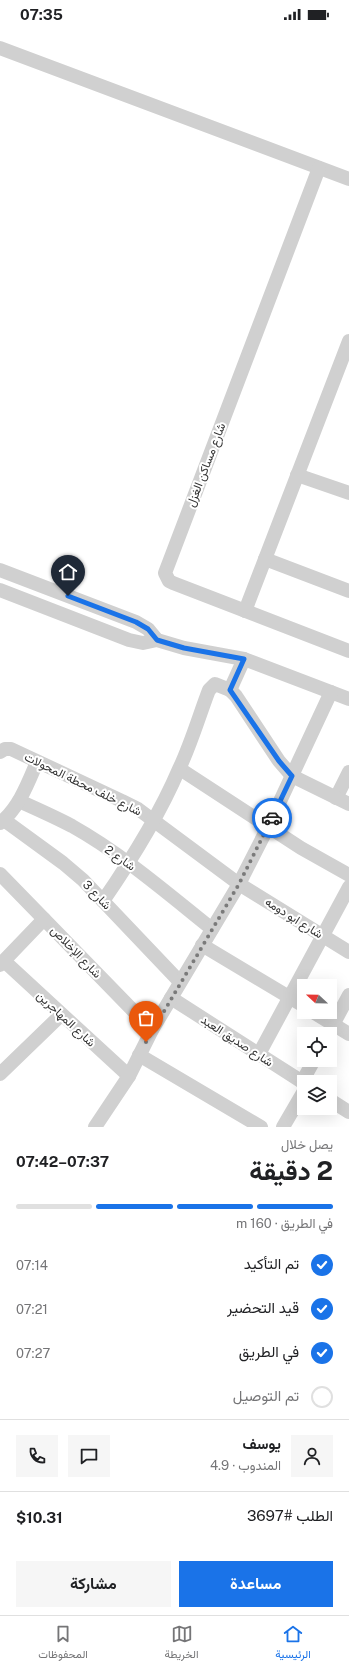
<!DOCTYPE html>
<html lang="ar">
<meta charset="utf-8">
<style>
body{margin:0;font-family:"Public Sans",Vazirmatn,sans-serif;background:#f6f6f6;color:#202124;direction:rtl;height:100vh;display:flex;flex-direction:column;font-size:15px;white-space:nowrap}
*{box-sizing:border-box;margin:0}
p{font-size:13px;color:#757577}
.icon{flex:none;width:22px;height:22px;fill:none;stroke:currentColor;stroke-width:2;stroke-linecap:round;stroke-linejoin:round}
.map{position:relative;height:1099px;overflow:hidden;direction:ltr}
.side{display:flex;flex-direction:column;background:#fff;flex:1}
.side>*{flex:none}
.needle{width:26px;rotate:292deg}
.buttons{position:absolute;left:297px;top:951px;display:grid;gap:8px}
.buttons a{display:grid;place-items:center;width:40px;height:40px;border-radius:0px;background:#fff;box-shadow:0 4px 16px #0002;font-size:20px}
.pin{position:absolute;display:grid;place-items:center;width:34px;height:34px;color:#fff;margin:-41px -17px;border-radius:50% 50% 50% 0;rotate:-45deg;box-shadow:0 0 4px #0007}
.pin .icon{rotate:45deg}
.courier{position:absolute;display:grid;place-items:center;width:40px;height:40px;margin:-20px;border:3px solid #1a73e8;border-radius:50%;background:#fff;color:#222;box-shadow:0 1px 5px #0007}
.head em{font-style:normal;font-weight:700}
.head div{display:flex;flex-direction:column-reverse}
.head{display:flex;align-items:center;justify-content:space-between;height:68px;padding:0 16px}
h1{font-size:26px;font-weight:700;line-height:30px}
.bar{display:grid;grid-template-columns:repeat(4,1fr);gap:6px 4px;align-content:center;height:48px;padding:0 16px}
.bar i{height:5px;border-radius:3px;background:#e0e0e0}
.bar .on{background:#1a73e8}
.bar p{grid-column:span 4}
.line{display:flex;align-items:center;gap:10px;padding:0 16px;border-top:1px solid #e0e0e0}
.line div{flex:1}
.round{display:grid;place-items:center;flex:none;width:42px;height:42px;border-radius:0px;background:#f6f6f6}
ol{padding:0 16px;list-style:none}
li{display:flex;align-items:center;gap:12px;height:44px}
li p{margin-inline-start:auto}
li .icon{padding:4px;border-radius:50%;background:#1a73e8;color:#fff;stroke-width:4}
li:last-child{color:#757577}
li i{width:22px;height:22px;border:2px solid #e0e0e0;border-radius:50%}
.button{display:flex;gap:8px;margin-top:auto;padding:8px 16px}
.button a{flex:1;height:46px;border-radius:0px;background:#1a73e8;color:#fff;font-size:16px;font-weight:700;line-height:46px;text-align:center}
.button a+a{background:#f6f6f6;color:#202124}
.status{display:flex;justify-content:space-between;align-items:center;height:28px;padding:0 20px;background:#fff;direction:ltr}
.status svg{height:11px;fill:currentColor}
.tabs{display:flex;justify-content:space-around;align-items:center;height:56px;border-top:1px solid #e0e0e0;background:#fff;font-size:11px;color:#757577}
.tabs a{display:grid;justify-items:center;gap:2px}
.tabs .on{color:#1a73e8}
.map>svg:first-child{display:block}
</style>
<div class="status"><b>07:35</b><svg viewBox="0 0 49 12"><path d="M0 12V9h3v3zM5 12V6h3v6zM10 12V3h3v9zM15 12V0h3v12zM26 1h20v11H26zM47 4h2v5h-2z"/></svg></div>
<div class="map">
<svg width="349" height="1099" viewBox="0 0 349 1099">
<rect width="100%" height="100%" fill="#fff"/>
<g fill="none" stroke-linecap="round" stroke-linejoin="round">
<g stroke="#d0d0d0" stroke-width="14">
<path d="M0 20 349 151"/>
<path d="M319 140 165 545 169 553 173 555 349 623"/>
<path d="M297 447 349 465"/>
<path d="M265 531 349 563"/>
<path d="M0 542 136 594 148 601 157 612"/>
<path d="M0 562 129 612 143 615 157 612 184 620 244 631 349 671"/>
<path d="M245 583 349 313"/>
<path d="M230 662 244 631"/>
<path d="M0 724 5 721H11L122 773 138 781 239 856 349 924"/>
<path d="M180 741 301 820 349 847"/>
<path d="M336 770 349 744"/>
<path d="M19 773C37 781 55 789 72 798 122 826 167 865 212 901"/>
<path d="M4 792 63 835 83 852 180 954"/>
<path d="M0 795C19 780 28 755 37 734"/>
<path d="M0 846 152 1002"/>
<path d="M103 873C132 831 159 788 179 741 191 716 199 688 209 662L215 656 230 662 236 668 279 733 292 748 349 776"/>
<path d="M202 917 304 978"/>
<path d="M4 933 129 1048"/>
<path d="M0 937 44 891"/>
<path d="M171 970 304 1055"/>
<path d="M313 984 349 1006"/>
<path d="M328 1006 349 967"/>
<path d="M259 1026 349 859"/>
<path d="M139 1027 261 1099"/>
<path d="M0 1046 61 987"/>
<path d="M302 1054 314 1032"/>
<path d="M330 1072 349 1084"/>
<path d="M95 1099 129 1048 152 1002 239 856 268 799 331 664"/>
<path d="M283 1099 304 1063"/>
</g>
</g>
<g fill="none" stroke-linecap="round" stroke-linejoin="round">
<path stroke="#7a7a7a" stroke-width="4" stroke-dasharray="0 7.2" d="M146 1014 239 856 272 790"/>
<path stroke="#1a73e8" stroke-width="5" d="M68 568 136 594 148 601 157 612 184 620 244 631 230 662 279 733 292 748 272 790"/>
</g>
<g text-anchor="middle" stroke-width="4" stroke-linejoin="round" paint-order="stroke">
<g font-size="12" fill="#333" stroke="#fff">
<text transform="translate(206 437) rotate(-69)" y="4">شارع مساكن الغزل</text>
<text transform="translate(83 756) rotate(26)" y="4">شارع خلف محطة المحولات</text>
<text transform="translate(120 830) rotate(35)" y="4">شارع 2</text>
<text transform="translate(97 867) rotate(46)" y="4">شارع 3</text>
<text transform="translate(294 890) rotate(32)" y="4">شارع ابو دومه</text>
<text transform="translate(76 924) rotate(46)" y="4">شارع الإخلاص</text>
<text transform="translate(66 991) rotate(43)" y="4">شارع المهاجرين</text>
<text transform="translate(237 1013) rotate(33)" y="4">شارع صديق العبد</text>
</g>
</g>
</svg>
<div class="buttons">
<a><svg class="needle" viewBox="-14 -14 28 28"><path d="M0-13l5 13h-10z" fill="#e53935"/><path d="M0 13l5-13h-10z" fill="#757577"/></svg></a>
<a><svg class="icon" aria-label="locate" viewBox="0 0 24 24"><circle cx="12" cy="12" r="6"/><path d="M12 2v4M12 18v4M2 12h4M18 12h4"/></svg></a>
<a><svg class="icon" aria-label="layers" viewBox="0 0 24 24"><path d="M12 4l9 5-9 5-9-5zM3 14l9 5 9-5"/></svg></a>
</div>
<div class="pin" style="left:146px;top:1014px;background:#ea580c"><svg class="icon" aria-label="bag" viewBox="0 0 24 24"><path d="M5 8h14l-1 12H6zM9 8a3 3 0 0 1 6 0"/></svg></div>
<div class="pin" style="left:68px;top:568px;background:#1f2937"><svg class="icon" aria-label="home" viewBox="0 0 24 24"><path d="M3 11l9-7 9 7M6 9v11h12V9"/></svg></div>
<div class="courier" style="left:272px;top:790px"><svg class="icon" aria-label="car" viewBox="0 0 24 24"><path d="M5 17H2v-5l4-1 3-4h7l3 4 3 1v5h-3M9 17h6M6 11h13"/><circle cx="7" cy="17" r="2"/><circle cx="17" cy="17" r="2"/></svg></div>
</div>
<section class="side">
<div class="head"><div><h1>2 دقيقة</h1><p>يصل خلال</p></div><em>07:37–07:42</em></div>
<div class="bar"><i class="on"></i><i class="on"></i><i class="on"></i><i></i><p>في الطريق · 160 m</p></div>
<ol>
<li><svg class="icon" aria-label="check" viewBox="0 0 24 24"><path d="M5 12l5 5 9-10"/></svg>تم التأكيد<p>07:14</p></li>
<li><svg class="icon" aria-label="check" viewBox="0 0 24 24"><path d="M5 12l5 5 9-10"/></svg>قيد التحضير<p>07:21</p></li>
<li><svg class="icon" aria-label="check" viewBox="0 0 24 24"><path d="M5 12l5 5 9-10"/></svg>في الطريق<p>07:27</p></li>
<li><i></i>تم التوصيل</li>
</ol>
<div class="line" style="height:72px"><a class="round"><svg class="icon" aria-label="person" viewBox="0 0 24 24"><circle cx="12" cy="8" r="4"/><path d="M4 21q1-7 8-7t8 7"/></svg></a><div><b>يوسف</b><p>المندوب · 4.9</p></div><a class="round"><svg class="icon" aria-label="chat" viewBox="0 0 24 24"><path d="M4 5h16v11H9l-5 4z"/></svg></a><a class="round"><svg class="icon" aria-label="phone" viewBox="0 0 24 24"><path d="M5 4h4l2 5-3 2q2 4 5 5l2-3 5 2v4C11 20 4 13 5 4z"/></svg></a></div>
<div class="line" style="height:52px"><div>الطلب #3697</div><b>$10.31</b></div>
<div class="button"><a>مساعدة</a><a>مشاركة</a></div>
</section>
<nav class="tabs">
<a class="on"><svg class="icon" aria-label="home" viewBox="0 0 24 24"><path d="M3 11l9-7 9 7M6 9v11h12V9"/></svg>الرئيسية</a>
<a><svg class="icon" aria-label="map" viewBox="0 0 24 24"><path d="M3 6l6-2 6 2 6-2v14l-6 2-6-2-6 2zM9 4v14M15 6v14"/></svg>الخريطة</a>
<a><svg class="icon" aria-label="saved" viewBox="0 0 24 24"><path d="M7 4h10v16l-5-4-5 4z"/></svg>المحفوظات</a>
</nav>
